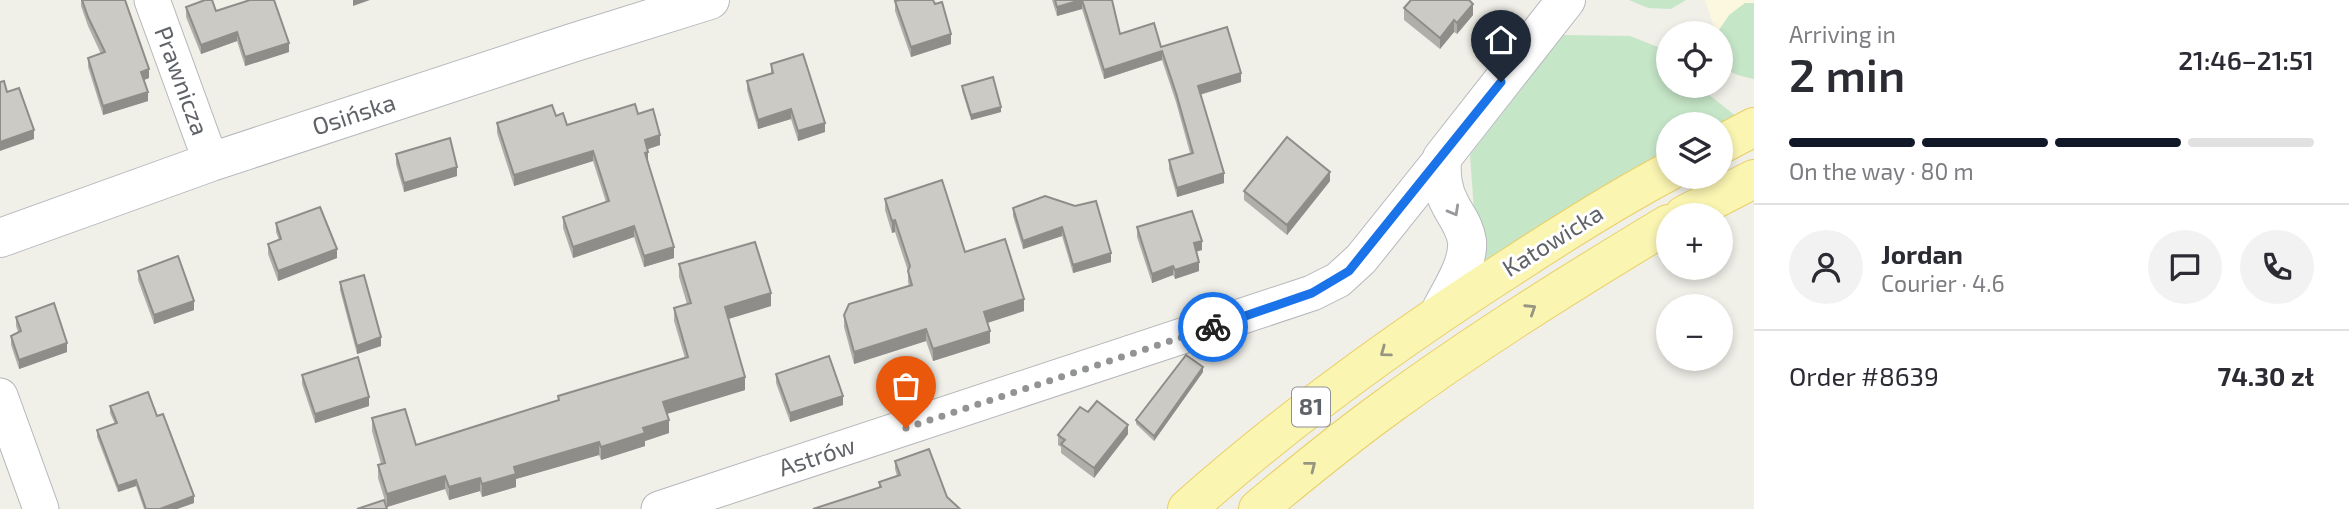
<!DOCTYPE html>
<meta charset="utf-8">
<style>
body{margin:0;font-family:"Exo 2",sans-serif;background:#f2f2f3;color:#2b2b33;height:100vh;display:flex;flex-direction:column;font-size:26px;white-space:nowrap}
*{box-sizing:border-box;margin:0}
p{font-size:23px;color:#7c7c81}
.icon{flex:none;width:38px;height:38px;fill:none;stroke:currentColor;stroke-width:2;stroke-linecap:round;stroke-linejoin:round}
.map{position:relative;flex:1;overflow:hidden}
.side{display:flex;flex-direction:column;background:#fff;width:595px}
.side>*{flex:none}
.controls{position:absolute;left:1656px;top:21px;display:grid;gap:14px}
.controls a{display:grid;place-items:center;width:77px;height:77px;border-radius:50%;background:#fff;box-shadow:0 4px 10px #0003;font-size:35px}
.pin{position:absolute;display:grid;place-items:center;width:60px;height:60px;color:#fff;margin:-72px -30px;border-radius:50% 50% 50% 0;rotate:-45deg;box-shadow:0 0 7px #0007}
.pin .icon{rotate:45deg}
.courier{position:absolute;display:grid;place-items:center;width:70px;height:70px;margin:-35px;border:5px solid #1a73e8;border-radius:50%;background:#fff;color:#222;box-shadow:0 2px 9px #0007}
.overview em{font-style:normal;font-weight:600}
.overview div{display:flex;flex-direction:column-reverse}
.overview{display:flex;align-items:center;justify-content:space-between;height:119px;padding:0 35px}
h1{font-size:46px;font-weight:600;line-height:52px}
.bar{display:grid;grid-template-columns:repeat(4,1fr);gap:10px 7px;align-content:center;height:84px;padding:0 35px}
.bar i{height:9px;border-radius:5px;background:#e1e1e2}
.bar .selected{background:#111827}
.bar p{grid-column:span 4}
.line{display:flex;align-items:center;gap:18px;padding:0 35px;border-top:2px solid #e1e1e2}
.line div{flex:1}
.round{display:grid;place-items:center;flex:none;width:74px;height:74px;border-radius:37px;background:#f2f2f3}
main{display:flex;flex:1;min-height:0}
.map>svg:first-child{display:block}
</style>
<main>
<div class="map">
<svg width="1754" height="509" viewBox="0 0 1754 509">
<rect width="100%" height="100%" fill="#f0efe8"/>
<path fill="#fcf8e0" d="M1705 0H1754V3H1745L1716 33Z"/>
<g fill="#c6e6c8">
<path d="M1629 0H1686L1671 9 1648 8Z"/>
<path d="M1745 3H1754V79C1721 73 1720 64 1720 33H1717L1729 15Z"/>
<path d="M1563 35 1630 36 1668 51V86H1698L1737 117 1720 124H1668V157L1478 267 1470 155Z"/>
</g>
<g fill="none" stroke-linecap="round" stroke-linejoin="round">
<g stroke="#b5b7bb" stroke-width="37">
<g id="street">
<path d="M152 0 211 162"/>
<path d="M0 396 41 509"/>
<path d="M659 509 1312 293 1338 280 1361 259 1442 158"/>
</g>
</g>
<g stroke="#b6b9be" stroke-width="40">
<g id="secondary">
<path d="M0 238 211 162 572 43 710 0"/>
<path d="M1440 312C1450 291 1469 265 1467 241 1465 227 1457 217 1451 206 1442 190 1441 175 1442 158L1566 0"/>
</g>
</g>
<g stroke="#eacf66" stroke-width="40">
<g id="primary">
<path d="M1720 145 1754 127"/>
<path d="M1684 215 1754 179"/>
<path d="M1187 509C1287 420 1396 341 1508 269 1560 235 1613 201 1668 172"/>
<path d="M1258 509C1300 474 1343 439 1387 407 1477 341 1572 282 1668 224"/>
</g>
</g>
<use href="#street" stroke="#fff" stroke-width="35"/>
<use href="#secondary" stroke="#fff" stroke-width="38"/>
<use href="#primary" stroke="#fbf5b2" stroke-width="38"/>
</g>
<g fill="#afaea9">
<path d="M81 0H125L149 78 144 80 148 101 103 115 88 67V58L101 54 88 26 81 6Z"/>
<path d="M1052 0H1112L1120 34 1161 47 1241 82 1200 95 1224 183 1177 197 1169 169V160L1190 153 1176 102 1162 60 1104 79 1082 9 1057 16Z"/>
<path d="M895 1 951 44 911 57 895 11Z"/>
<path d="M186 7 216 11 289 52 245 66 237 41 201 54 186 17Z"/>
<path d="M1404 8 1473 15 1457 34 1454 32 1440 49 1404 20Z"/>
<path d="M771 64 825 132 798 141 791 119 758 129 747 90V81L771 74Z"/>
<path d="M962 86 1001 112 971 120 962 91Z"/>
<path d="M638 114 660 145 648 149V163L674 258 644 267 634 237 573 258 563 228V217L606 202 593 161 514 186 497 133V123L556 116 567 125Z"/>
<path d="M396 154 457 176 404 192 396 164Z"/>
<path d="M1330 181 1287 235 1244 200V191Z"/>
<path d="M1045 196 1111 262 1073 273 1062 236 1023 249 1013 216V208Z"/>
<path d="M885 199 965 252 1024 311 987 323 990 343 933 361 926 341 854 364 844 327V315L909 286 908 282V271L895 232 892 233 885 210Z"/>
<path d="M276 223 337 258 278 281 268 254V244L279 240 276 232Z"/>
<path d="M1137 227 1202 250 1196 252 1199 271 1175 279 1173 275 1152 283 1137 237Z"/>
<path d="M679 264 771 306 728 319 745 390 667 414 669 433 645 441V446L601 460 599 455 516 479V487L482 497 480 491 449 500 445 489 387 507 378 478V465L381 464 372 431V418L416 445 558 400V396L685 358 674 321V308L687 304 679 277Z"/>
<path d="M138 271 194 310 154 324 138 280Z"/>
<path d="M340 282 381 346 357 354 340 290Z"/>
<path d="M16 317 67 352 19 369 11 345V336L18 332 16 326Z"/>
<path d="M1203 372 1154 441 1136 424V420Z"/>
<path d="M776 374 843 405 790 422 776 383Z"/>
<path d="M302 375 369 406 315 423 302 384Z"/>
<path d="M110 406 157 416 194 503 177 509H144L136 486 118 492 97 437V430L115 424 110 413Z"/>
<path d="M1128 434 1094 478 1061 453V447L1058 445V435Z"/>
<path d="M895 461 947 497 879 487V482L897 476 895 469Z"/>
</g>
<g fill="#8f8d89">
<path d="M353 0H370L353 6Z"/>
<path d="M1082 0V9L1057 16V7Z"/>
<path d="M1473 4V15L1457 34V23Z"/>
<path d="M1454 20V32L1440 49V38Z"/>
<path d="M237 32V41L201 54V45Z"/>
<path d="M951 34V44L911 57V47Z"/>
<path d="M289 43V52L245 66V57Z"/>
<path d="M1162 51V60L1104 79V70Z"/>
<path d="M149 69V78L141 81V72Z"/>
<path d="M1241 73V82L1198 95V86Z"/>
<path d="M148 92V101L103 115V106Z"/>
<path d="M1001 107V112L971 120V115Z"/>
<path d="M791 109V119L758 129V120Z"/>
<path d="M825 123V132L798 141V131Z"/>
<path d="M34 130V139L0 151V142Z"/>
<path d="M660 135V145L645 150V140Z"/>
<path d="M593 151V161L514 186V175Z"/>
<path d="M648 152V163L645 164V153Z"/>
<path d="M457 167V176L404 192V183Z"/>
<path d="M1330 172V181L1287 235V225Z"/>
<path d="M1224 173V183L1177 197V188Z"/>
<path d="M895 220V232L892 233V221Z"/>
<path d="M634 226V237L573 258V247Z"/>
<path d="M1062 227V236L1023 249V241Z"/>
<path d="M1202 241V250L1194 252V243Z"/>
<path d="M674 247V258L644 267V256Z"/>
<path d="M337 249V258L278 281V271Z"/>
<path d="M1111 253V262L1073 273V265Z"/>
<path d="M1199 262V271L1175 279V270Z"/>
<path d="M1173 266V275L1152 283V274Z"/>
<path d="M771 293V306L725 320V307Z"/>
<path d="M1024 299V311L984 324V312Z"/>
<path d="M194 301V310L154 324V315Z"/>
<path d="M926 329V341L854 364V352Z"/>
<path d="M990 331V343L933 361V349Z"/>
<path d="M381 337V346L357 354V346Z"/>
<path d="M67 343V352L19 369V360Z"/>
<path d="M1203 367V372L1154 441V436Z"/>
<path d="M745 377V390L663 415V402Z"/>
<path d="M843 396V405L790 422V413Z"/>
<path d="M369 397V406L315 423V414Z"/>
<path d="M669 420V433L645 441V446L601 460V447L643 428Z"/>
<path d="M1128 425V434L1094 478V468Z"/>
<path d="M599 442V455L516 479V487L482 497V484L514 467Z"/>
<path d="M445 476V489L387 507V494Z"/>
<path d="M480 478V491L449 500V487Z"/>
<path d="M136 480V486L118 492V486Z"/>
<path d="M194 496V503L177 509H160Z"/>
</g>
<g fill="#cccac4" stroke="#8f8d89" stroke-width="2">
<path d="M82 0H125L149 69 141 72 148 92 103 106 88 58 105 52 88 17Z"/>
<path d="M205 0H212L216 11 250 0H274L289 43 245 57 237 32 201 45 186 7Z"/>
<path d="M900 0H933L935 4 942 2 951 34 911 47 895 1Z"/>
<path d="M1055 0H1081L1057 7Z"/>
<path d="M1082 0H1112L1120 34 1154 23 1161 47 1227 27 1241 73 1198 86 1224 173 1177 188 1169 160 1193 153 1176 93 1162 51 1104 70Z"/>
<path d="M1411 0H1469L1473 4 1457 23 1454 20 1440 38 1404 8Z"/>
<path d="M803 54 825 123 798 131 791 109 758 120 747 81 773 73 771 64Z"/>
<path d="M993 77 1001 107 971 115 962 86Z"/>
<path d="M4 81 7 92 19 88 34 130 0 142V82Z"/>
<path d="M635 104 638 114 653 109 660 135 645 140 648 152 645 153 674 247 644 256 634 226 573 247 563 217 609 201 593 151 514 175 497 123 552 105 556 116 563 113 567 125Z"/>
<path d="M1287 137 1330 172 1287 225 1244 191Z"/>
<path d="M450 138 457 167 404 183 396 154Z"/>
<path d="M942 180 965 252 1005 239 1024 299 984 312 990 331 933 349 926 329 854 352 844 315 849 304 912 285 908 271 910 266 895 220 892 221 885 199Z"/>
<path d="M1045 196 1075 206 1096 201 1111 253 1073 265 1062 227 1023 241 1013 208Z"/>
<path d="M320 207 337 249 278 271 268 244 281 239 276 223Z"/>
<path d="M1192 211 1202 241 1194 243 1199 262 1175 270 1173 266 1152 274 1137 227Z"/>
<path d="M755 242 771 293 725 307 745 377 663 402 669 420 643 428 645 433 601 447 599 442 514 467 516 474 482 484 480 478 449 487 445 476 387 494 378 465 385 463 372 418 405 409 416 445 559 400 558 396 688 357 674 308 691 303 679 264Z"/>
<path d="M178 256 194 301 154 315 138 271Z"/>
<path d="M364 275 381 337 357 346 340 282Z"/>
<path d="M54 303 67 343 19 360 11 336 21 331 16 317Z"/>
<path d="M1186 355 1203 367 1154 436 1136 420Z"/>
<path d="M829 356 843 396 790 413 776 374Z"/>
<path d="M358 357 369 397 315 414 302 375Z"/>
<path d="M148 392 157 416 163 414 194 496 160 509H146L136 480 118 486 97 430 117 423 110 406Z"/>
<path d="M1097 401 1128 425 1094 468 1061 444 1065 440 1058 435 1080 407 1088 412Z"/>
<path d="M929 449 947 497 960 509H813L881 487 879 482 900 475 895 461Z"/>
<path d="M384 500 387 509H357Z"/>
</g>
<defs><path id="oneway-chevron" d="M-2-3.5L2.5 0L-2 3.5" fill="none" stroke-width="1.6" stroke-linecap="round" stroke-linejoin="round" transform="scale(1.75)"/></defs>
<use stroke="#97999c" href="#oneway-chevron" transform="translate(1454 211) rotate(61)"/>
<g stroke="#969581">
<use href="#oneway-chevron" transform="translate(1531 309) rotate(-33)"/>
<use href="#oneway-chevron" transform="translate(1385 352) rotate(144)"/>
<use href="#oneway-chevron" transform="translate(1311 466) rotate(-38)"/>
</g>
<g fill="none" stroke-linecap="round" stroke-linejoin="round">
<path stroke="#929394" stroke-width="7" stroke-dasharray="0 12.6" d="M906 428 1213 327"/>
<path stroke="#1a73e8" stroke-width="9" d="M1213 327 1312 293 1349 271 1501 82"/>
</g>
<g text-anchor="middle" stroke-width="6" stroke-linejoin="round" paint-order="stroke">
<rect fill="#fff" stroke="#8f9195" stroke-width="2" x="1292" y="387.5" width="38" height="39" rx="5"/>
<g font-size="23" font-weight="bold" fill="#5f6267">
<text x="1311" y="415">81</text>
</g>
<g font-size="24" fill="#5f6267" stroke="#fff">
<text transform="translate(181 81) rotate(70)" y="8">Prawnicza</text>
<text transform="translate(354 115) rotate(-18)" y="8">Osińska</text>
<text transform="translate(1553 241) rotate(-32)" y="8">Katowicka</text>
<text transform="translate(817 457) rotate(-18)" y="8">Astrów</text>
</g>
</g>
</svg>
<div class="controls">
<a><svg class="icon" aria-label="locate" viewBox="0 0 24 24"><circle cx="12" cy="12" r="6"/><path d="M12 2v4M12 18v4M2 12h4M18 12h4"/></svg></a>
<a><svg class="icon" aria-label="layers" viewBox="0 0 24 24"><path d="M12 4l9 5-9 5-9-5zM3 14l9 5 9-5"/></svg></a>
<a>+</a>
<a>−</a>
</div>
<div class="pin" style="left:906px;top:428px;background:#ea580c"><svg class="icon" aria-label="bag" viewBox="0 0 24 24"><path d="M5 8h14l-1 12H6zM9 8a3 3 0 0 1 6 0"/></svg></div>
<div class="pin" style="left:1501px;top:82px;background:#1f2937"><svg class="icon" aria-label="home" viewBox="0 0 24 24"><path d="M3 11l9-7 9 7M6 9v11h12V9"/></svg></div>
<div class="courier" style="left:1213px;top:327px"><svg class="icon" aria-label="bike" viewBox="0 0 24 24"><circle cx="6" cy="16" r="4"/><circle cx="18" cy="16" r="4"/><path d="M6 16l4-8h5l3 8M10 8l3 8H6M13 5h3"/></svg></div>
</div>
<section class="side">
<div class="overview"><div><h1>2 min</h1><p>Arriving in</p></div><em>21:46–21:51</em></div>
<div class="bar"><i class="selected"></i><i class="selected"></i><i class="selected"></i><i></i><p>On the way · 80 m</p></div>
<div class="line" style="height:126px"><a class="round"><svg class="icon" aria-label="person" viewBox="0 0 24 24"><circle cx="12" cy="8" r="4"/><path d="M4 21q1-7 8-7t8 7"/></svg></a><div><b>Jordan</b><p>Courier · 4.6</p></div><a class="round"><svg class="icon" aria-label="chat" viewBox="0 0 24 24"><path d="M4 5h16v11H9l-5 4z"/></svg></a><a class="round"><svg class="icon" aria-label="phone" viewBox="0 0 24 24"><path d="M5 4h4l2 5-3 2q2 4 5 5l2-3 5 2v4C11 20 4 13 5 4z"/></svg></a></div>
<div class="line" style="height:91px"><div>Order #8639</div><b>74.30 zł</b></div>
</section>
</main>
